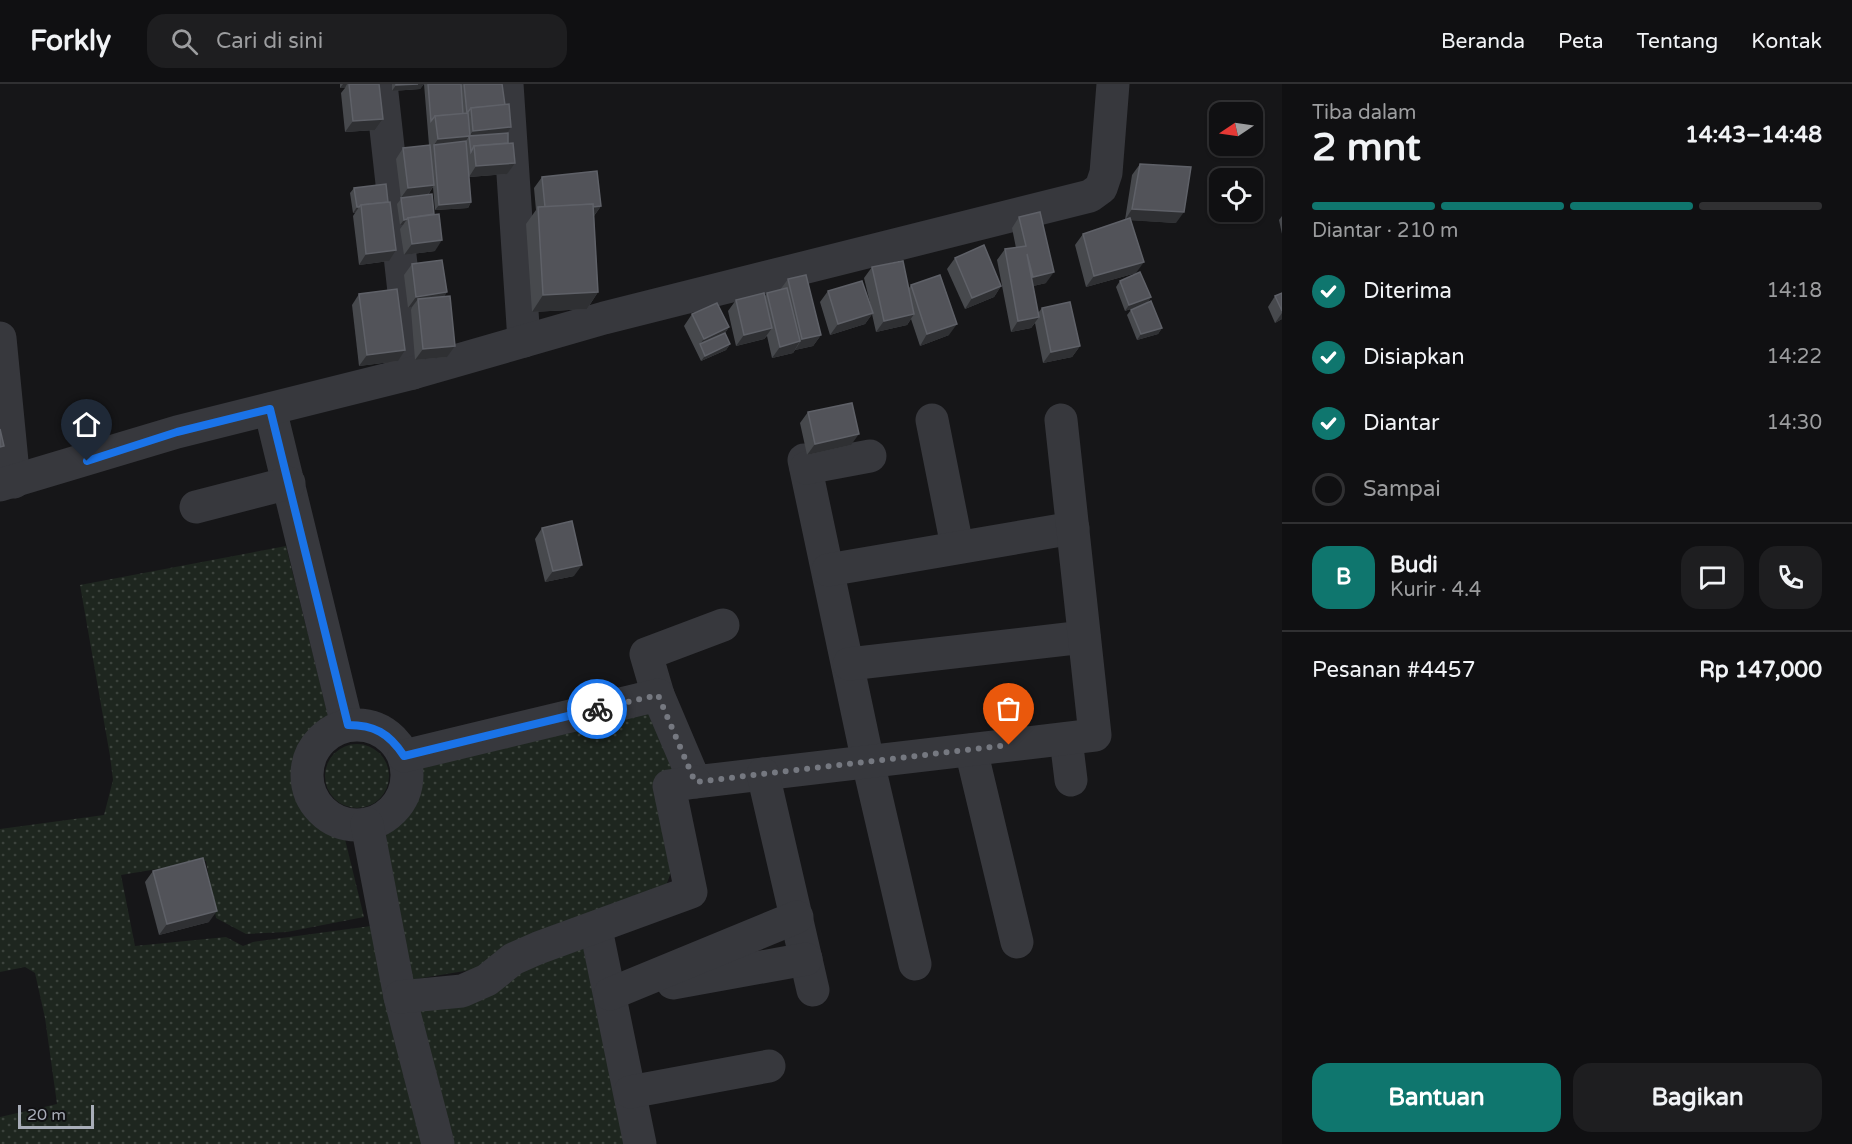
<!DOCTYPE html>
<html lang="id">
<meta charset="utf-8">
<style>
body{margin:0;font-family:"Varela Round",sans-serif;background:#1e1e20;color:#f1f3f6;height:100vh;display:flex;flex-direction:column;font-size:22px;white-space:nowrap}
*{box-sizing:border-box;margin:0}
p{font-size:20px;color:#9c9d9f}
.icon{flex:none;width:33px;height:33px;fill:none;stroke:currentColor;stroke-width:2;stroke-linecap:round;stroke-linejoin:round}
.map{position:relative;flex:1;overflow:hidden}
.details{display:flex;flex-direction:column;background:#101012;width:570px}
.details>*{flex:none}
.needle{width:39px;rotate:257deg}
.buttons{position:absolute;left:1209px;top:18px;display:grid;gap:12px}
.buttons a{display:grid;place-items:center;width:54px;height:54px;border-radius:12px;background:#101012;box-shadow:0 2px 4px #0004,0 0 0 2px #303032;font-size:30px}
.scale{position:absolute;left:18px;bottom:15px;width:76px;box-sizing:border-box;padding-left:6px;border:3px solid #a8adb8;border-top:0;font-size:16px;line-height:21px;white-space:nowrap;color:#a8adb8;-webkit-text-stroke:4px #111113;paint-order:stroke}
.pin{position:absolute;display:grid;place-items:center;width:51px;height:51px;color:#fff;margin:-62px -26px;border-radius:50% 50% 50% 0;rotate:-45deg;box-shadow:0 0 6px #0007}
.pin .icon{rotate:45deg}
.courier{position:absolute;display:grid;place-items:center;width:60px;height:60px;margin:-30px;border:4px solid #1a73e8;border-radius:50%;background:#fff;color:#222;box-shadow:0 2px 8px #0007}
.summary em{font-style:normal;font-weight:700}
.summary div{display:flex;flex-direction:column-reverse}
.summary{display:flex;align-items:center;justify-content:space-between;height:102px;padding:0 30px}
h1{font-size:39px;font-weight:700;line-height:45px}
.bar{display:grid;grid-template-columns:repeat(4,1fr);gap:9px 6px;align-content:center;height:72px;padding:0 30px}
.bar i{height:8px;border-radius:4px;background:#303032}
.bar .active{background:#0f766e}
.bar p{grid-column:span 4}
.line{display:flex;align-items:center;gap:15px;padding:0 30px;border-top:2px solid #303032}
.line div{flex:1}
.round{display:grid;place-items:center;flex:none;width:63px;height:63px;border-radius:18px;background:#1e1e20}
ol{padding:0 30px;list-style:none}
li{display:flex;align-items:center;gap:18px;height:66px}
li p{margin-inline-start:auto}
li .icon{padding:6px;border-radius:50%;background:#0f766e;color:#fff;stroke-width:4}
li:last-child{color:#9c9d9f}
li i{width:33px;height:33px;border:3px solid #303032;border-radius:50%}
.primary-button{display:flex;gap:12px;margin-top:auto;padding:12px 30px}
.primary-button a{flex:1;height:69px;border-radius:18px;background:#0f766e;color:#fff;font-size:24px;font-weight:700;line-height:69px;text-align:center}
.primary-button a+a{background:#1e1e20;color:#f1f3f6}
header{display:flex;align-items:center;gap:36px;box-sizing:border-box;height:84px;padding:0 30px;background:#101012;border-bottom:2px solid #303032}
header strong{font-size:28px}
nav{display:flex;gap:33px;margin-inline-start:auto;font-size:21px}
.search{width:420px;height:54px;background:#1e1e20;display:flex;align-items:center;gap:15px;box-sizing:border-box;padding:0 21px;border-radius:18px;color:#9c9d9f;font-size:22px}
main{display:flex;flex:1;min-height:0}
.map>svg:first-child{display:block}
</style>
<header>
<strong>Forkly</strong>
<div class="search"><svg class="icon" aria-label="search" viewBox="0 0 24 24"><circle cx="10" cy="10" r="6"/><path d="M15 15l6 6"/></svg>Cari di sini</div>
<nav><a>Beranda</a><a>Peta</a><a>Tentang</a><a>Kontak</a></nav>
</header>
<main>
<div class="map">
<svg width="1282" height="1060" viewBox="0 0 1282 1060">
<defs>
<pattern id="grass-dots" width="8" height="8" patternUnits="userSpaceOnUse" patternTransform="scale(1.5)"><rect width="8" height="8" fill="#1e261f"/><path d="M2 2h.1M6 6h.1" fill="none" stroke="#3c433d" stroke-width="1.8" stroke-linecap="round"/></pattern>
</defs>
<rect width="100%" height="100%" fill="#161618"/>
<g fill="url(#grass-dots)">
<path d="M286 462 330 639V645L310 658 299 673 297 705 314 731 325 742 343 747 364 833 287 848 246 850 216 834 206 777 121 791 135 862 226 853 243 862 253 858 371 842 430 1060H0V1033L57 1020 45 934 35 889 25 883 0 888V745L104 731 113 696 110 672 80 501Z"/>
<path d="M649 626 678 683 672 785 665 805 477 885 410 896 381 751C411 732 416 712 419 678Z"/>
<circle cx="357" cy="692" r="32"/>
<path d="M585 861 629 1060H444L413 929Z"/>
</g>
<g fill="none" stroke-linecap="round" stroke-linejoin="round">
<g stroke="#37383d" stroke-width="33">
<path d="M381 0 413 289"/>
<path d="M507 0 524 257"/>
<path d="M0 254 14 398"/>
<path d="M270 325 347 641"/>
<path d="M932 336 957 462"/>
<path d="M804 376 868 678 915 880"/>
<path d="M806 384 870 372"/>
<path d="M0 401 177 348 413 289 604 234 1090 112 1101 104 1106 89 1113 0"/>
<path d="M196 423 289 399"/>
<path d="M828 486 1073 444"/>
<path d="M849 580 1084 553"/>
<path d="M658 611 646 570 723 541"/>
<circle cx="357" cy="691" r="50"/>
<path d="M1066 655 1071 696"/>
<path d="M971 666 1017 858"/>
<path d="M404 672 658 611 695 698 1095 651 1061 336"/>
<path d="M763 690 813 906"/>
<path d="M367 740 400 913 438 1060"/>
<path d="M596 845 640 1060"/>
<path d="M673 899 806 875"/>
<path d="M610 910 797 833"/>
<path d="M400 913 462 907 487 896 513 875 538 864 691 808 669 702 695 698"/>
<path d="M630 1008 769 982"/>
</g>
</g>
<g fill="#47494d">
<path d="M340 0H379L383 35 375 46 345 48 341 9 345 4H340Z"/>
<path d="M392 0H502L508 49 507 90 469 93 471 118 468 124 435 126 433 103 428 111 435 167 404 171 400 145 403 141H400L397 120 401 115 396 75 403 64 429 61 424 0 420 5 392 7Z"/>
<path d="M1140 80 1176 139 1131 136 1136 189 1086 203 1075 161 1083 150 1125 136 1132 91Z"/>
<path d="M542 93 601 122 594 132 598 208 587 225 532 228 526 140 536 126 534 104Z"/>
<path d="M354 104 389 177 359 181 353 132 355 129H353L350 109Z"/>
<path d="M1282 132V150L1279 136Z"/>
<path d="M1019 133 1046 199 1033 202 1038 229 1042 224 1080 262 1072 273 1043 279 1035 239 1031 244 1011 248 997 176 1005 165 1016 164 1012 144Z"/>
<path d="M955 174 1001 202 994 213 965 225 947 185Z"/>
<path d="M412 180 447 208 444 212 447 273 415 276 411 226 412 223 408 224 404 191Z"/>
<path d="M872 183 909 204 911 201 949 251 920 262 911 235 907 241 876 248 872 230 865 240 830 251 820 218 828 207 871 223 864 194Z"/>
<path d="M788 195 821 251 813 262 795 266 793 269 772 274 767 252 764 255 736 262 728 227 736 216 765 212 767 209 780 206Z"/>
<path d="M1120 197 1151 213 1147 219 1125 227 1116 203Z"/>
<path d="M1282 209V235L1275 239 1268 223 1275 212Z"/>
<path d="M359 210 398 277 359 282 352 221Z"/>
<path d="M1131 226 1162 244 1158 250 1137 256 1127 231Z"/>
<path d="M692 230 729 243 725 249 730 260 726 266 701 277 684 242Z"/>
<path d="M808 328 851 361 807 371 800 339Z"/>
<path d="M542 444 574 492 545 498 535 455Z"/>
<path d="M153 787 209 838 159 851 145 798Z"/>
</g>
<g fill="#2f3033">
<path d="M343 0H347L345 4H340Z"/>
<path d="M424 0 420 5 392 7 396 1Z"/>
<path d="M383 35 375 46 345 48 353 37Z"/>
<path d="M511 43 504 54 469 52 462 63 434 61 438 55 469 52 473 47Z"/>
<path d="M515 79 507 90 469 93 476 82Z"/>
<path d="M434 101 427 112 400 115 408 104Z"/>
<path d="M471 118 468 124 435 126 439 121Z"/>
<path d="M601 122 593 133 545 128Z"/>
<path d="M357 123H359L355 129H353Z"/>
<path d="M1132 125 1184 128 1176 139 1125 136Z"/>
<path d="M407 135 403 141H400L404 136Z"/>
<path d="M442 156 435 167 404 171 412 160Z"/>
<path d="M396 166 389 177 359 181 366 170Z"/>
<path d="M1144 178 1136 189 1086 203 1094 192Z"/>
<path d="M1054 188 1046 199 1025 204 1033 193Z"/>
<path d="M1001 202 994 213 965 225 972 214Z"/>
<path d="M447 208 439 220 418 215 412 223 408 224 416 213Z"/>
<path d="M598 208 587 225 532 228 543 211Z"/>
<path d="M1151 213 1147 219 1125 227 1129 221Z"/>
<path d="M873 229 865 240 830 251 838 240Z"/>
<path d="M1282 229V235L1275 239Z"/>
<path d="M914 230 907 241 876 248 884 237Z"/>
<path d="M1039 233 1031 244 1011 248 1018 237Z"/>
<path d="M957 240 949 251 920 262 927 250Z"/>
<path d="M729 243 721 255 700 260 704 255Z"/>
<path d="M772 244 764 255 736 262 744 251Z"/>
<path d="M1162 244 1158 250 1137 256 1141 250Z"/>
<path d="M821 251 813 262 795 266 802 255Z"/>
<path d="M800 257 793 269 772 274 780 263Z"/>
<path d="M730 260 726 266 701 277 705 272Z"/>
<path d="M455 262 447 273 415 276 423 265Z"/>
<path d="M1080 262 1072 273 1043 279 1051 268Z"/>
<path d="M405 266 398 277 359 282 367 271Z"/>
<path d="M859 350 851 361 807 371 815 360Z"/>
<path d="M582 481 574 492 545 498 553 487Z"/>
<path d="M217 827 209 838 159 851 167 840Z"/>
</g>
<g fill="#525359" stroke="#5f6168" stroke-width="1.5">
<path d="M349 0H379L383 35 353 37Z"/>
<path d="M396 0H418L396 1Z"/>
<path d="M428 0H461L463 30 435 32 431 37Z"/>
<path d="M464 0H502L505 21 471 24 467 29Z"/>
<path d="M509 20 511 43 473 47 471 24Z"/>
<path d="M468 29 470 52 438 55 435 32Z"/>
<path d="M508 49V59L474 62 471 68 469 52Z"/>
<path d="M466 57 471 118 439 121 434 61Z"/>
<path d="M513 59 515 79 476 82 474 62Z"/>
<path d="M430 61 434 101 408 104 403 64Z"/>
<path d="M1140 80 1191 83 1184 128 1132 125Z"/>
<path d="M597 87 601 122 593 123V120L545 123 542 93Z"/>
<path d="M386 100 388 118 361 121 359 123H357L354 104Z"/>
<path d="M432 110 434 130 408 134 407 135 404 136 401 114Z"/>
<path d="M390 118 396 166 366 170 361 121Z"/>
<path d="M593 120 598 208 543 211 538 123Z"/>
<path d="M1040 128 1054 188 1033 193 1027 170 1039 233 1018 237 1005 165 1026 162 1019 133Z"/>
<path d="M439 130 442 156 412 160 408 134Z"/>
<path d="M1130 134 1144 178 1094 192 1083 150Z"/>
<path d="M984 161 1001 202 972 214 955 174Z"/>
<path d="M442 176 447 208 416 213 412 180Z"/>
<path d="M903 177 914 230 884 237 872 183Z"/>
<path d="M1140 188 1151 213 1129 221 1120 197Z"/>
<path d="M806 191 821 251 802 255 788 195Z"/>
<path d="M940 191 957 240 927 250 911 201Z"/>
<path d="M862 197 873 229 838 240 828 207Z"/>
<path d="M787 204 800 257 780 263 767 209Z"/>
<path d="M397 205 405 266 367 271 359 210Z"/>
<path d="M764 209 772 244 744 251 736 216Z"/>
<path d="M1282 209V227L1275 212Z"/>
<path d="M450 212 455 262 423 265 418 215Z"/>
<path d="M1151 217 1162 244 1141 250 1131 226Z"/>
<path d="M1070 218 1080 262 1051 268 1042 224Z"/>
<path d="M717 219 729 243 704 255 692 230Z"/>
<path d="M725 249 730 260 705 272 700 260Z"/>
<path d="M852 319 859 350 815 360 808 328Z"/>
<path d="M0 345 4 362 0 363Z"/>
<path d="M572 437 582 481 553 487 542 444Z"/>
<path d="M203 774 217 827 167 840 153 787Z"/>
</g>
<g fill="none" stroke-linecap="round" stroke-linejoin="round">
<path stroke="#757880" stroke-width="6" stroke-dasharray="0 10.8" d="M597 625 658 611 695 698 1009 661"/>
<path stroke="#1a73e8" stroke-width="8" d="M87 377 177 348 270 325 348 641C374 641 389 649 404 672L597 625"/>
</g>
</svg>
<div class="buttons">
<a><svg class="needle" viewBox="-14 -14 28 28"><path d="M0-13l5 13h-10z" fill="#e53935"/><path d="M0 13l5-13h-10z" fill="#9c9d9f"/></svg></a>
<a><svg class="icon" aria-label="locate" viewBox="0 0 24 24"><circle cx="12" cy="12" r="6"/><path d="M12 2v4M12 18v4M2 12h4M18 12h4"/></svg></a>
</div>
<div class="scale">20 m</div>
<div class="pin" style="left:1009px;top:661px;background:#ea580c"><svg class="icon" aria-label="bag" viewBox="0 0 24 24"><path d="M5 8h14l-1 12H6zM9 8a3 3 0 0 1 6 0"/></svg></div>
<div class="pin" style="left:87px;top:377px;background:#1f2937"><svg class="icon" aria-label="home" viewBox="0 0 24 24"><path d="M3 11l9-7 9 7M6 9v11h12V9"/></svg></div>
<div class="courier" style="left:597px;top:625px"><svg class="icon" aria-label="bike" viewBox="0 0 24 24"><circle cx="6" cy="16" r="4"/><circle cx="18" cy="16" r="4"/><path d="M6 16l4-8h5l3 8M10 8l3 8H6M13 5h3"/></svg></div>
</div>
<section class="details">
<div class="summary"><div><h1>2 mnt</h1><p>Tiba dalam</p></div><em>14:43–14:48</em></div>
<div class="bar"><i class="active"></i><i class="active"></i><i class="active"></i><i></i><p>Diantar · 210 m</p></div>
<ol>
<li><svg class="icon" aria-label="check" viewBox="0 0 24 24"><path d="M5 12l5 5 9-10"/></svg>Diterima<p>14:18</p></li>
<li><svg class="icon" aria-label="check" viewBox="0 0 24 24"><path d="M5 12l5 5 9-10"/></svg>Disiapkan<p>14:22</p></li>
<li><svg class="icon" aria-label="check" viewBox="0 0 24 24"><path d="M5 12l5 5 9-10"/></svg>Diantar<p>14:30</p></li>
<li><i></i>Sampai</li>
</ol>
<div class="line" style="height:108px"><b class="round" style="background:#0f766e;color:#fff">B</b><div><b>Budi</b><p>Kurir · 4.4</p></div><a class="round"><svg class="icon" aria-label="chat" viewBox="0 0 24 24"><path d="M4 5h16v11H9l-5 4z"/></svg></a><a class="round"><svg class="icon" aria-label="phone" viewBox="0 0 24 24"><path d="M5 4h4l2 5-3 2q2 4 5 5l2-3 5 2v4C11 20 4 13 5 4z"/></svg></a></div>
<div class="line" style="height:78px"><div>Pesanan #4457</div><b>Rp 147,000</b></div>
<div class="primary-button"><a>Bantuan</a><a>Bagikan</a></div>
</section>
</main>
